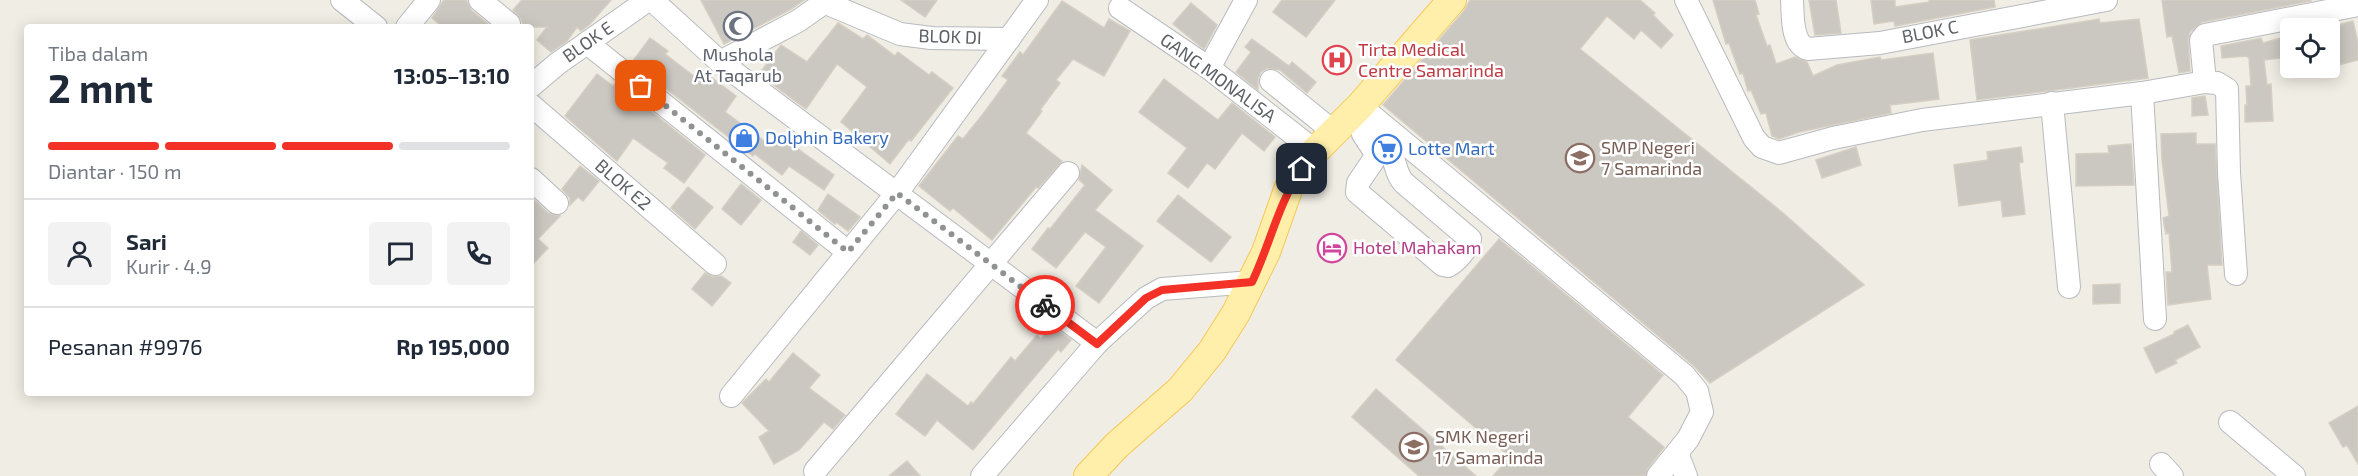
<!DOCTYPE html>
<html lang="id">
<meta charset="utf-8">
<style>
body{margin:0;font-family:"Exo 2",sans-serif;background:#f2f2f3;color:#1f2937;height:100vh;display:flex;flex-direction:column;font-size:22px;white-space:nowrap}
*{box-sizing:border-box;margin:0}
p{font-size:20px;color:#747a83}
.icon{flex:none;width:33px;height:33px;fill:none;stroke:currentColor;stroke-width:2;stroke-linecap:round;stroke-linejoin:round}
.map{position:relative;flex:1;overflow:hidden}
.side{position:absolute;left:24px;top:24px;width:510px;height:372px;display:flex;flex-direction:column;background:#fff;border-radius:6px;box-shadow:0 3px 15px #0003}
.side>*{flex:none}
.fabs{position:absolute;left:2280px;top:18px;display:grid;gap:12px}
.fabs a{display:grid;place-items:center;width:60px;height:60px;border-radius:6px;background:#fff;box-shadow:0 3px 15px #0003;font-size:30px}
.pin{position:absolute;display:grid;place-items:center;width:51px;height:51px;color:#fff;margin:-26px;border-radius:12px;box-shadow:0 3px 9px #0006}
.courier{position:absolute;display:grid;place-items:center;width:60px;height:60px;margin:-30px;border:4px solid #f33127;border-radius:50%;background:#fff;color:#222;box-shadow:0 2px 8px #0007}
.summary em{font-style:normal;font-weight:700}
.summary div{display:flex;flex-direction:column-reverse}
.summary{display:flex;align-items:center;justify-content:space-between;height:102px;padding:0 24px}
h1{font-size:39px;font-weight:700;line-height:45px}
.bar{display:grid;grid-template-columns:repeat(4,1fr);gap:9px 6px;align-content:center;height:72px;padding:0 24px}
.bar i{height:8px;border-radius:4px;background:#e0e1e3}
.bar .on{background:#f33127}
.bar p{grid-column:span 4}
.line{display:flex;align-items:center;gap:15px;padding:0 24px;border-top:2px solid #e0e1e3}
.line div{flex:1}
.round{display:grid;place-items:center;flex:none;width:63px;height:63px;border-radius:6px;background:#f2f2f3}
.map>svg:first-child{display:block}
</style>
<div class="map">
<svg width="2358" height="476" viewBox="0 0 2358 476">
<rect width="100%" height="100%" fill="#f0ede4"/>
<g fill="#cbc7c1" stroke="#d5cec2" stroke-width="1.5">
<path d="M444 0H466L471 10 489 25 487 27H443L432 18Z"/>
<path d="M522 0H611L590 24 581 31 577 27 567 41 551 52 537 40 547 27H524L521 19 513 10Z"/>
<path d="M701 0H804L791 9 724 44Z"/>
<path d="M901 0H937L925 17Z"/>
<path d="M1282 0H1335L1306 37 1273 12Z"/>
<path d="M1470 0H1640L1655 13 1653 15 1673 35 1661 48 1641 30 1634 39 1607 16 1580 49 1783 213 1864 285 1710 383 1693 365 1383 105 1464 11Z"/>
<path d="M1713 0H1755L1759 14 1756 15 1767 46 1770 45 1776 64 1795 57 1807 62 1813 76 1837 65 1880 57 1881 60 1933 53 1939 99 1890 105 1891 113 1799 132 1779 139 1772 136 1766 113 1761 114 1751 90 1748 91 1743 73 1740 74 1729 43 1726 44Z"/>
<path d="M1809 0H1836L1841 33 1815 35Z"/>
<path d="M1871 0H1895V7L1929 2V0H1994L1995 7 1895 26 1894 21 1874 24Z"/>
<path d="M2162 0H2311V1L2202 22 2190 32 2188 40 2190 71 2179 73 2172 36 2167 37Z"/>
<path d="M1062 1 1104 28 1109 19 1130 31 1104 76 1073 59 1056 80 1060 83 1040 110 1042 111 1026 133 1062 161 1038 188 1036 187 992 240 953 208 950 211 919 186 958 136 963 139 983 114 1008 80 1002 76 1020 52 1023 55Z"/>
<path d="M1191 3 1217 25 1204 49 1173 24Z"/>
<path d="M2099 19 2100 23 2139 19 2148 78 1977 100 1970 40Z"/>
<path d="M2353 21 2358 43V60L2330 67V27Z"/>
<path d="M838 23 863 39 867 35 895 56 898 52 929 75 932 72 953 88 911 141 909 139 890 164 841 122 867 87 837 64 806 109 759 74 781 45 807 62Z"/>
<path d="M2285 37 2288 57 2264 60 2267 85 2271 84 2273 121 2245 122V105H2247L2246 86H2251L2249 58 2246 56 2222 58 2221 46 2261 38 2263 43Z"/>
<path d="M650 38 668 51 665 54 703 83 708 75 736 96 725 112 772 147 780 136 834 175 824 190 789 166 782 175 755 154 753 156 632 62Z"/>
<path d="M1252 39 1289 66 1292 62 1316 82 1307 93 1280 70 1267 68 1261 72 1258 78V90L1236 72 1251 52 1245 47Z"/>
<path d="M597 74 613 86 616 83 705 155 684 183 664 168 668 163 633 138 617 161 565 116Z"/>
<path d="M1164 79 1218 120 1232 103 1275 137 1264 151 1242 133 1215 169 1207 163 1188 188 1168 173 1187 148 1139 112Z"/>
<path d="M2205 96 2208 115 2192 116V98Z"/>
<path d="M2196 133V144H2215L2222 265H2207L2211 299 2168 305 2166 272H2172L2169 233 2166 234 2163 218 2169 216 2162 160 2161 134Z"/>
<path d="M2131 144 2134 185 2076 186V154L2109 153 2108 146Z"/>
<path d="M1856 147 1861 165 1822 178 1816 160Z"/>
<path d="M2021 147 2023 162 2019 163 2025 214 2003 217 2001 200 1959 206 1954 165 1988 160 1987 152Z"/>
<path d="M1082 165 1112 190 1095 210 1143 246 1099 303 1076 286 1106 247 1085 232 1056 268 1032 249 1048 228 1050 229 1085 185 1079 180Z"/>
<path d="M580 166 599 181 583 201 578 197 570 205V198L562 189Z"/>
<path d="M741 184 761 200 741 225 722 209Z"/>
<path d="M688 187 713 207 695 229 671 208Z"/>
<path d="M828 194 860 217 848 231 836 222 835 224 818 210Z"/>
<path d="M1178 195 1231 237 1211 262 1157 221Z"/>
<path d="M531 197 548 213 560 216 538 239 548 248 531 266Z"/>
<path d="M801 231 818 245 810 255 793 242Z"/>
<path d="M1499 239 1663 375 1628 417 1664 447 1648 468 1645 476H1493L1510 457 1396 360Z"/>
<path d="M705 273 713 277 721 276 731 283 712 306 692 289Z"/>
<path d="M2120 284V303L2093 304V285Z"/>
<path d="M2188 325 2200 347 2175 360 2177 363 2156 373 2144 348 2174 334V332Z"/>
<path d="M1052 326 1071 340 1061 352 1058 349 973 450 937 420 925 436 896 414 927 374 968 406 971 402 973 404 1011 357 1015 361 1037 335 1041 339Z"/>
<path d="M793 353 820 375 809 388 845 415 833 429 824 422 799 450 774 464 759 437 769 431 742 403 766 379 769 382Z"/>
<path d="M1376 389 1476 476H1419L1352 417Z"/>
<path d="M2358 406V464L2347 445 2343 447 2329 423Z"/>
<path d="M907 461 920 476H889Z"/>
</g>
<g fill="none" stroke-linecap="round" stroke-linejoin="round">
<g stroke="#b7babf" stroke-width="24">
<g id="minor">
<path d="M342 0 376 27"/>
<path d="M480 0 509 24"/>
<path d="M652 0 720 62 1097 343"/>
<path d="M1686 0 1754 138 1762 147 1779 153 1833 138 1922 120 2142 93 2205 82 2217 83 2227 89 2229 173 2236 274"/>
<path d="M1792 0C1793 16 1791 44 1808 49L1880 43 2106 0"/>
<path d="M826 3 900 34 931 38 1009 39"/>
<path d="M1120 8 1209 68 1315 151"/>
<path d="M407 27 429 0"/>
<path d="M587 43 848 252"/>
<path d="M720 62 798 21 828 0"/>
<path d="M1209 68 1246 0"/>
<path d="M1271 81 1334 132"/>
<path d="M2205 82 2201 40 2205 35 2358 5"/>
<path d="M531 86 557 64 648 0"/>
<path d="M2142 93 2155 319"/>
<path d="M2052 103 2069 287"/>
<path d="M531 105 715 264"/>
<path d="M1360 106 1684 375 1697 391 1702 412 1688 439 1658 476"/>
<path d="M1363 134C1372 135 1384 145 1390 153 1397 162 1394 172 1404 183L1470 239C1468 248 1457 261 1448 266L1443 265 1357 192 1358 183 1377 155Z"/>
<path d="M531 179 557 203"/>
<path d="M731 396 897 193 1037 0"/>
<path d="M2230 422 2294 476"/>
<path d="M1677 453 1686 476"/>
<path d="M2161 464 2172 476"/>
<path d="M815 471 1068 173"/>
<path d="M982 476 1097 343 1146 298 1162 289 1252 282"/>
</g>
</g>
<g stroke="#f9c653" stroke-width="30">
<path id="major" d="M1088 476 1117 445 1180 390 1212 351 1236 313 1266 252 1289 187 1315 151 1360 106 1452 0"/>
</g>
<use href="#minor" stroke="#fff" stroke-width="22"/>
<use href="#major" stroke="#ffefaa" stroke-width="28"/>
</g>
<g fill="none" stroke-linecap="round" stroke-linejoin="round">
<path stroke="#909292" stroke-width="6" stroke-dasharray="0 10.8" d="M641 86 848 252 897 193 1045 305"/>
<path stroke="#f33127" stroke-width="8" d="M1045 305 1097 344 1146 298 1162 290 1252 282C1270 245 1278 203 1302 169"/>
</g>
<defs>
<g id="mosque-ring" transform="scale(1.5)"><circle r="9.5" fill="#fff" stroke="#6b7280" stroke-width="1.5"/><path d="M3.5-4.9A6 6 0 1 0 3.5 4.9A5 5 0 1 1 3.5-4.9Z" fill="#6b7280"/></g>
<g id="hospital-ring" transform="scale(1.5)"><circle r="9.5" fill="#fff" stroke="#e0444e" stroke-width="1.5"/><path d="M-5-5h3v3.5h4V-5h3V5h-3V1.5h-4V5h-3Z" fill="#e0444e"/></g>
<g id="shop-ring" transform="scale(1.5)"><circle r="9.5" fill="#fff" stroke="#3f7fe0" stroke-width="1.5"/><path d="M-5-2.5h2.3a2.7 3.5 0 0 1 5.4 0H5L5.5 6h-11ZM-1.5-2.5h3a1.5 2.3 0 0 0-3 0Z" fill="#3f7fe0"/></g>
<g id="supermarket-ring" transform="scale(1.5)"><circle r="9.5" fill="#fff" stroke="#3f7fe0" stroke-width="1.5"/><path d="M-6-5.5h2.5l.6 2H6L4.5 2H-2.5L-4.4-4H-6ZM-1.5 3.2a1.3 1.3 0 1 0 .1 0ZM3 3.2a1.3 1.3 0 1 0 .1 0Z" fill="#3f7fe0"/></g>
<g id="school-ring" transform="scale(1.5)"><circle r="9.5" fill="#fff" stroke="#8d6e63" stroke-width="1.5"/><path d="M0-5L7-2L0 1L-7-2ZM-4 1L0 2.5L4 1V4Q0 6-4 4Z" fill="#8d6e63"/></g>
<g id="hotel-ring" transform="scale(1.5)"><circle r="9.5" fill="#fff" stroke="#d1479c" stroke-width="1.5"/><path d="M-6-4.5h1.5V1H6V5H4.5V3h-9V5H-6ZM-4 0a1.8 1.8 0 1 1 3.6 0ZM.5 0V-2.5h3Q6-2.5 6 0Z" fill="#d1479c"/></g>
</defs>
<g fill-rule="evenodd">
<use href="#mosque-ring" x="738" y="26"/>
<use href="#hospital-ring" x="1337" y="60"/>
<use href="#shop-ring" x="744" y="138"/>
<use href="#supermarket-ring" x="1387" y="149"/>
<use href="#school-ring" x="1580" y="158"/>
<use href="#hotel-ring" x="1332" y="248"/>
<use href="#school-ring" x="1414" y="447"/>
</g>
<g text-anchor="middle" stroke-width="5" stroke-linejoin="round" paint-order="stroke">
<g font-size="18" fill="#5c6166" stroke="#fff">
<text transform="translate(1930 32) rotate(-11)" y="6">BLOK C</text>
<text transform="translate(950 37) rotate(2)" y="6">BLOK DI</text>
<text transform="translate(588 42) rotate(-35)" y="6">BLOK E</text>
<text transform="translate(1218 78) rotate(36)" y="6">GANG MONALISA</text>
<text transform="translate(623 185) rotate(41)" y="6">BLOK E2</text>
</g>
<g font-size="18" fill="#be3a42" stroke="#fff" text-anchor="start">
<text x="1358" y="56">Tirta Medical<tspan x="1358" dy="21">Centre Samarinda</tspan></text>
</g>
<g font-size="18" fill="#5b616d" stroke="#fff">
<text x="738" y="61">Mushola<tspan x="738" dy="21">At Taqarub</tspan></text>
</g>
<g font-size="18" fill="#366cbe" stroke="#fff" text-anchor="start">
<text x="765" y="144">Dolphin Bakery</text>
<text x="1408" y="155">Lotte Mart</text>
</g>
<g font-size="18" fill="#785e54" stroke="#fff" text-anchor="start">
<text x="1601" y="154">SMP Negeri<tspan x="1601" dy="21">7 Samarinda</tspan></text>
<text x="1435" y="443">SMK Negeri<tspan x="1435" dy="21">17 Samarinda</tspan></text>
</g>
<g font-size="18" fill="#b23c85" stroke="#fff" text-anchor="start">
<text x="1353" y="254">Hotel Mahakam</text>
</g>
</g>
</svg>
<div class="fabs">
<a><svg class="icon" aria-label="locate" viewBox="0 0 24 24"><circle cx="12" cy="12" r="6"/><path d="M12 2v4M12 18v4M2 12h4M18 12h4"/></svg></a>
</div>
<div class="pin" style="left:641px;top:86px;background:#ea580c"><svg class="icon" aria-label="bag" viewBox="0 0 24 24"><path d="M5 8h14l-1 12H6zM9 8a3 3 0 0 1 6 0"/></svg></div>
<div class="pin" style="left:1302px;top:169px;background:#1f2937"><svg class="icon" aria-label="home" viewBox="0 0 24 24"><path d="M3 11l9-7 9 7M6 9v11h12V9"/></svg></div>
<div class="courier" style="left:1045px;top:305px"><svg class="icon" aria-label="bike" viewBox="0 0 24 24"><circle cx="6" cy="16" r="4"/><circle cx="18" cy="16" r="4"/><path d="M6 16l4-8h5l3 8M10 8l3 8H6M13 5h3"/></svg></div>
<section class="side">
<div class="summary"><div><h1>2 mnt</h1><p>Tiba dalam</p></div><em>13:05–13:10</em></div>
<div class="bar"><i class="on"></i><i class="on"></i><i class="on"></i><i></i><p>Diantar · 150 m</p></div>
<div class="line" style="height:108px"><a class="round"><svg class="icon" aria-label="person" viewBox="0 0 24 24"><circle cx="12" cy="8" r="4"/><path d="M4 21q1-7 8-7t8 7"/></svg></a><div><b>Sari</b><p>Kurir · 4.9</p></div><a class="round"><svg class="icon" aria-label="chat" viewBox="0 0 24 24"><path d="M4 5h16v11H9l-5 4z"/></svg></a><a class="round"><svg class="icon" aria-label="phone" viewBox="0 0 24 24"><path d="M5 4h4l2 5-3 2q2 4 5 5l2-3 5 2v4C11 20 4 13 5 4z"/></svg></a></div>
<div class="line" style="height:78px"><div>Pesanan #9976</div><b>Rp 195,000</b></div>
</section>
</div>
